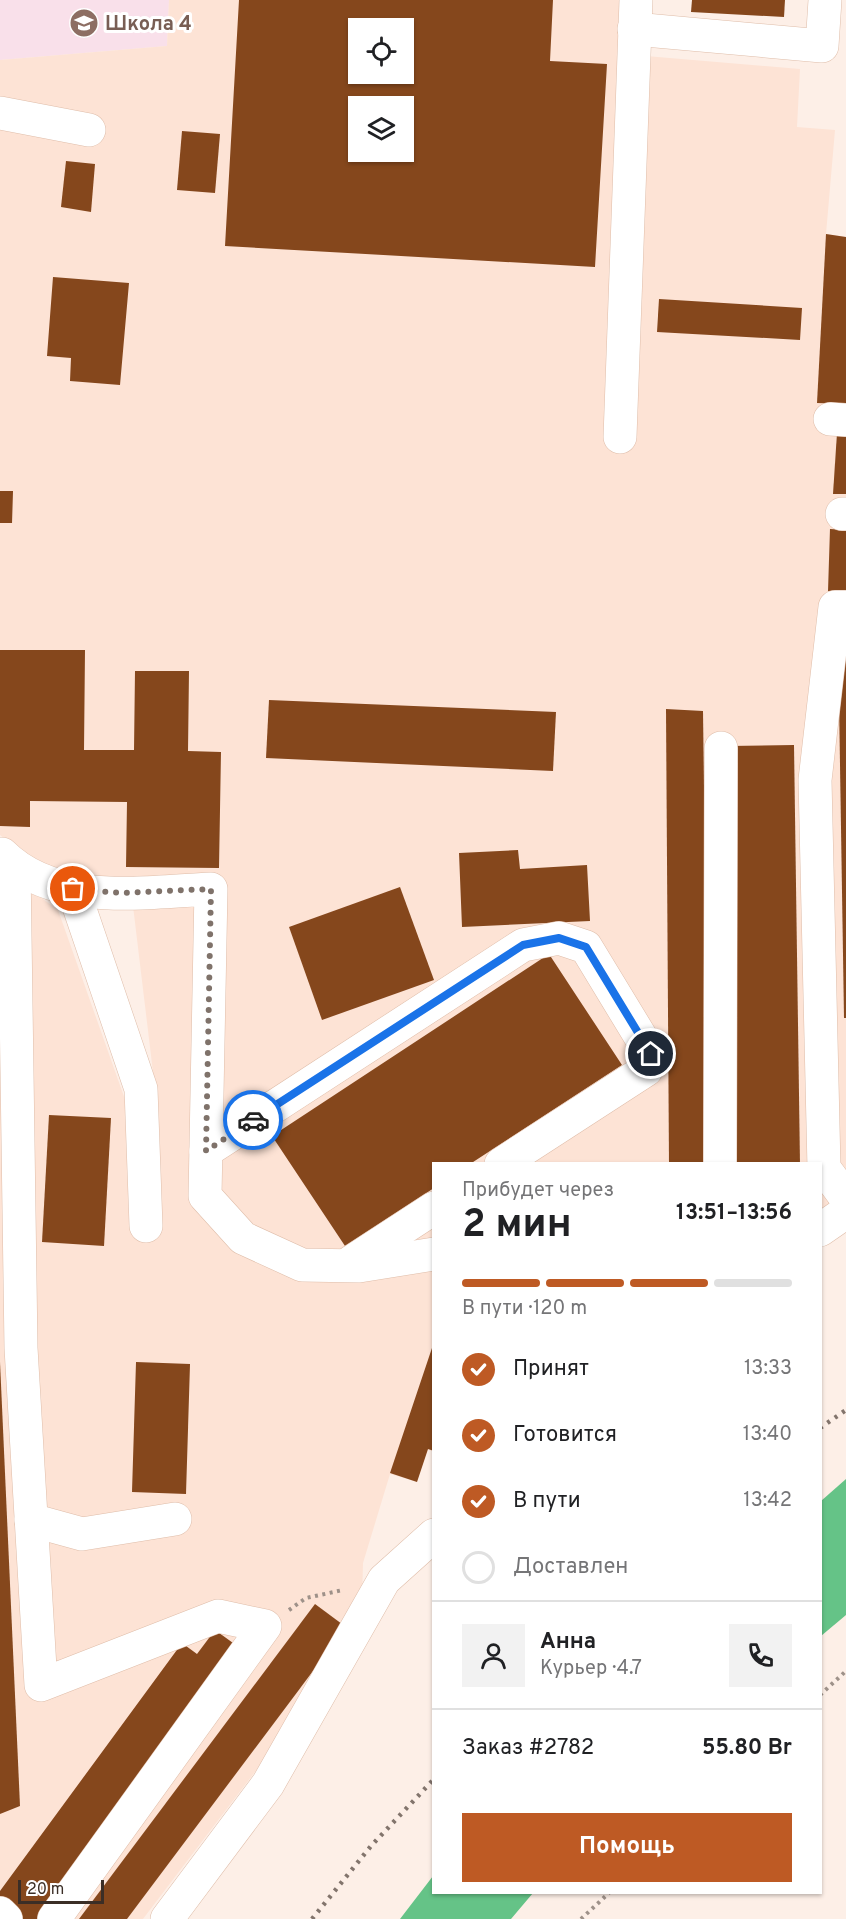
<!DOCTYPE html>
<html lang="ru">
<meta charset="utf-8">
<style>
body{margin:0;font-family:Overpass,sans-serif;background:#f2f2f2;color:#202124;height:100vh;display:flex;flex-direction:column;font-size:22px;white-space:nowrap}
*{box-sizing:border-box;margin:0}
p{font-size:20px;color:#757577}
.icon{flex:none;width:33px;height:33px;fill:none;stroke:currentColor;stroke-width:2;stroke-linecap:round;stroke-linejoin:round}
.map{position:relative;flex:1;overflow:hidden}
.panel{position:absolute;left:432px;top:1162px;width:390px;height:732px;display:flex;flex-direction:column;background:#fff;border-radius:0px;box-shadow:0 2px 4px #0004}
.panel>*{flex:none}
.controls{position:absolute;left:348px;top:18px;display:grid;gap:12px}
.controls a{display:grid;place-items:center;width:66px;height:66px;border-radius:0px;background:#fff;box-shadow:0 2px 4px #0004;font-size:30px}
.scale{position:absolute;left:18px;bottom:15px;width:86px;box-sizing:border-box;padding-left:6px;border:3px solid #3b2e26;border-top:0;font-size:16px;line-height:21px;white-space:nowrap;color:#3b2e26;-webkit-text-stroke:4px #fff;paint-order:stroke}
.pin{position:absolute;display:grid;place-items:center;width:51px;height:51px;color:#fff;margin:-26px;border:3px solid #fff;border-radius:50%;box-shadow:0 2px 6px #0007}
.courier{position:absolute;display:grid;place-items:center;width:60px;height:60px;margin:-30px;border:4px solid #1a73e8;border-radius:50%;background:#fff;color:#222;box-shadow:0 2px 8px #0007}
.headline em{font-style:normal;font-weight:700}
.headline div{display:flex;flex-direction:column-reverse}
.headline{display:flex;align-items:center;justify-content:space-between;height:102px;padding:0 30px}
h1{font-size:39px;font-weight:700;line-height:45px}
.bar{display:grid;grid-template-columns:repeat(4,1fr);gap:9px 6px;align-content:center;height:72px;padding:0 30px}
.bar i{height:8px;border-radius:4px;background:#e0e0e0}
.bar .active{background:#be5a24}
.bar p{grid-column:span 4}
.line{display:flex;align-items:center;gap:15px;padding:0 30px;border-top:2px solid #e0e0e0}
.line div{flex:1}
.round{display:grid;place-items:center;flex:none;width:63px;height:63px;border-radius:0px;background:#f2f2f2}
ol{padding:0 30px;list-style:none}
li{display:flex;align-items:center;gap:18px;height:66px}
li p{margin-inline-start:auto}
li .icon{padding:6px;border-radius:50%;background:#be5a24;color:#fff;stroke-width:4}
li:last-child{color:#757577}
li i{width:33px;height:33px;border:3px solid #e0e0e0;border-radius:50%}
.primary-button{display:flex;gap:12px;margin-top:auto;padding:12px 30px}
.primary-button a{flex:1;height:69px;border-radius:0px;background:#be5a24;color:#fff;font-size:24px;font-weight:700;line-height:69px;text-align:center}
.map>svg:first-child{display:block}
</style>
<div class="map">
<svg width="846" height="1919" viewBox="0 0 846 1919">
<rect width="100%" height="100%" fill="#fdefe7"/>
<path fill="#f9e0ea" d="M0 0H169L167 46 0 60Z"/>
<path fill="#fde3d5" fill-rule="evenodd" d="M169 0H621L634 55 800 69 797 127 835 130 826 234 846 237V1195L821 1209 820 1164H434L433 1451 428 1450 417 1482 390 1474 363 1563 362 1600 264 1760 143 1919H0V868L58 910 127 1105 129 1227 146 1226 156 1097 133 906 37 867 0 835V60L167 46ZM358 28H404V74H358ZM358 106H404V152H358Z"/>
<g fill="#65c387">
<path d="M846 1479V1615L821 1636V1501Z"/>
<path d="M433 1876 434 1893H533L511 1919H400Z"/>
</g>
<g fill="#85471c" fill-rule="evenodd">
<path d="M239 0H553L550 61 607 64 595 267 225 246ZM358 28H404V74H358ZM358 106H404V152H358Z"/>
<path d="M692 0H785L784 17 691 12Z"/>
<path d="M182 131 220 134 215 193 177 190Z"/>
<path d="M66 161 95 164 91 212 61 207Z"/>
<path d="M826 234 846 237V404L817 403Z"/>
<path d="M53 277 129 283 120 385 70 381 71 358 47 356Z"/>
<path d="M659 299 802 308 800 340 657 332Z"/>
<path d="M837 433H846V494H833Z"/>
<path d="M0 491H13L12 523H0Z"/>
<path d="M830 529 846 530V592L828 591Z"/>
<path d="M838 637H846V1018H844Z"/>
<path d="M0 650H85L84 750H134L135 671H189L188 751 221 752 219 868 126 867 127 802 30 801V827L0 826Z"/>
<path d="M269 700 556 712 553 771 266 758Z"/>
<path d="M666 709 703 711 709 1164H669Z"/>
<path d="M794 745 800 1164H735L729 746Z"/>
<path d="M518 850 520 869 587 865 590 921 462 927 459 853Z"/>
<path d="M400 887 434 980 322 1020 289 927Z"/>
<path d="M549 954 622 1065 470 1164H434V1188L345 1246 272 1136Z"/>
<path d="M49 1115 111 1118 104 1246 42 1242Z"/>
<path d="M434 1342V1451L428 1449 417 1482 390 1473Z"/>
<path d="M0 1362 20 1806 0 1814Z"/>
<path d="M136 1362 190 1364 186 1494 132 1492Z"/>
<path d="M315 1604 346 1627 127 1919H79Z"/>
<path d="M215 1630 240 1648 42 1919H23L0 1902V1891L182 1643 197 1654Z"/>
</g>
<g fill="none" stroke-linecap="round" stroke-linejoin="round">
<g stroke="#dfbda9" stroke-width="34">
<g id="minor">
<path d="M634 29 822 46 825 0"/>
<path d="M0 113 89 130"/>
<path d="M830 419 846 420"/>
<path d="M620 437 636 0"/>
<path d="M842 514H846"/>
<path d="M846 607H835L815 780 824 1168 846 1198"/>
<path d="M2 854C55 907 143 892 211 889L205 1196 243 1238 302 1265 359 1266 434 1254"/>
<path d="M14 866 21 1348 41 1685 218 1616 265 1626 54 1919"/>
<path d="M73 889 141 1089 146 1226"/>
<path d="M206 1151 523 945 559 938 586 947 651 1054 646 1070 501 1164"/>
<path d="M720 1164 721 748"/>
<path d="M820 1230 846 1212"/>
<path d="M351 1262 434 1208"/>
<path d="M31 1520 82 1534 175 1519"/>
<path d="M0 1913 6 1919"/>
<path d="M167 1919 268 1784 384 1580 434 1535"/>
</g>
</g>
<g stroke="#9e9189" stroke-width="4" stroke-dasharray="3 4.5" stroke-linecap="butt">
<path d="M289 1610 306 1598 343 1590"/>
<path d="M820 1695 846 1671"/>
<path d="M581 1919 609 1893"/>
</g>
<use href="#minor" stroke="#fff" stroke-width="33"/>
<g stroke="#82746c" stroke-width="4.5" stroke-dasharray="3 6" stroke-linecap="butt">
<path d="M820 1428 846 1410"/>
<path d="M312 1919 371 1846 434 1779"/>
</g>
</g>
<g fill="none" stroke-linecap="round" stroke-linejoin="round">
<path stroke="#7f726a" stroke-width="6" stroke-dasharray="0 10.8" d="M73 889 122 893 211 889 206 1151 253 1120"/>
<path stroke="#1a73e8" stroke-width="8" d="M253 1120 523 945 559 938 586 947 651 1054"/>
</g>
<defs>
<g id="school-disc" transform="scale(1.5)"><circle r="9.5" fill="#8d6e63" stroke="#fff"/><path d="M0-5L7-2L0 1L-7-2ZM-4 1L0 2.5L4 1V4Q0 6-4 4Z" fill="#fff"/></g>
</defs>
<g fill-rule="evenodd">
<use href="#school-disc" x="84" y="23"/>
</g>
<g text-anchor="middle" stroke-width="6" stroke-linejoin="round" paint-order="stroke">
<g font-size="20" font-weight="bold" fill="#785e54" stroke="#fff" text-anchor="start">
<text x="105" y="30">Школа 4</text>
</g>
</g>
</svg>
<div class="controls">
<a><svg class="icon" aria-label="locate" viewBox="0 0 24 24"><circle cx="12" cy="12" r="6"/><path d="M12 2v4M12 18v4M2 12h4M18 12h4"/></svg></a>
<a><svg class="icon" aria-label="layers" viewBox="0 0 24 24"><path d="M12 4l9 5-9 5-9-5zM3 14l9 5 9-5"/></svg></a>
</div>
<div class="scale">20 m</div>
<div class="pin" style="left:73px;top:889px;background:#ea580c"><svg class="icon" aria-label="bag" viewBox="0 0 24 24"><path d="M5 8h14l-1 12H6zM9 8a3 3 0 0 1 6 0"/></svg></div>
<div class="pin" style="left:651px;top:1054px;background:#1f2937"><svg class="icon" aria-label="home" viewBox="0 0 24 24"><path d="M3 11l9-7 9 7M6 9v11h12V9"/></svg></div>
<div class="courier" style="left:253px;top:1120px"><svg class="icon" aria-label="car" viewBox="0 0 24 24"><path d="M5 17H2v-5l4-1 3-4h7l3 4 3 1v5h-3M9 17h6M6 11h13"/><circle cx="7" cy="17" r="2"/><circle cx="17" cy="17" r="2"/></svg></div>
<section class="panel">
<div class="headline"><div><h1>2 мин</h1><p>Прибудет через</p></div><em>13:51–13:56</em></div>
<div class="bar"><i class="active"></i><i class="active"></i><i class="active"></i><i></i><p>В пути · 120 m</p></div>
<ol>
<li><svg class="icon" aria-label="check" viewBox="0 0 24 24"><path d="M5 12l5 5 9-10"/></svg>Принят<p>13:33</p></li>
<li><svg class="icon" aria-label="check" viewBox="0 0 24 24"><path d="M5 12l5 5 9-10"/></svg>Готовится<p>13:40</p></li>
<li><svg class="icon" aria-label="check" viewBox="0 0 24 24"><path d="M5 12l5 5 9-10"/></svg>В пути<p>13:42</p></li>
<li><i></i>Доставлен</li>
</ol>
<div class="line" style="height:108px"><a class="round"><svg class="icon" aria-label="person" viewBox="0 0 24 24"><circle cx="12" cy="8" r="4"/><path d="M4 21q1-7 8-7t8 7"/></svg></a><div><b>Анна</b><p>Курьер · 4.7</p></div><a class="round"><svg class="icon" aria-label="phone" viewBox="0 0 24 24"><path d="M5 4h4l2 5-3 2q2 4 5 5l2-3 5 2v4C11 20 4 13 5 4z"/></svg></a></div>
<div class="line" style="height:78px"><div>Заказ #2782</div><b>55.80 Br</b></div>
<div class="primary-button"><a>Помощь</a></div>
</section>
</div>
